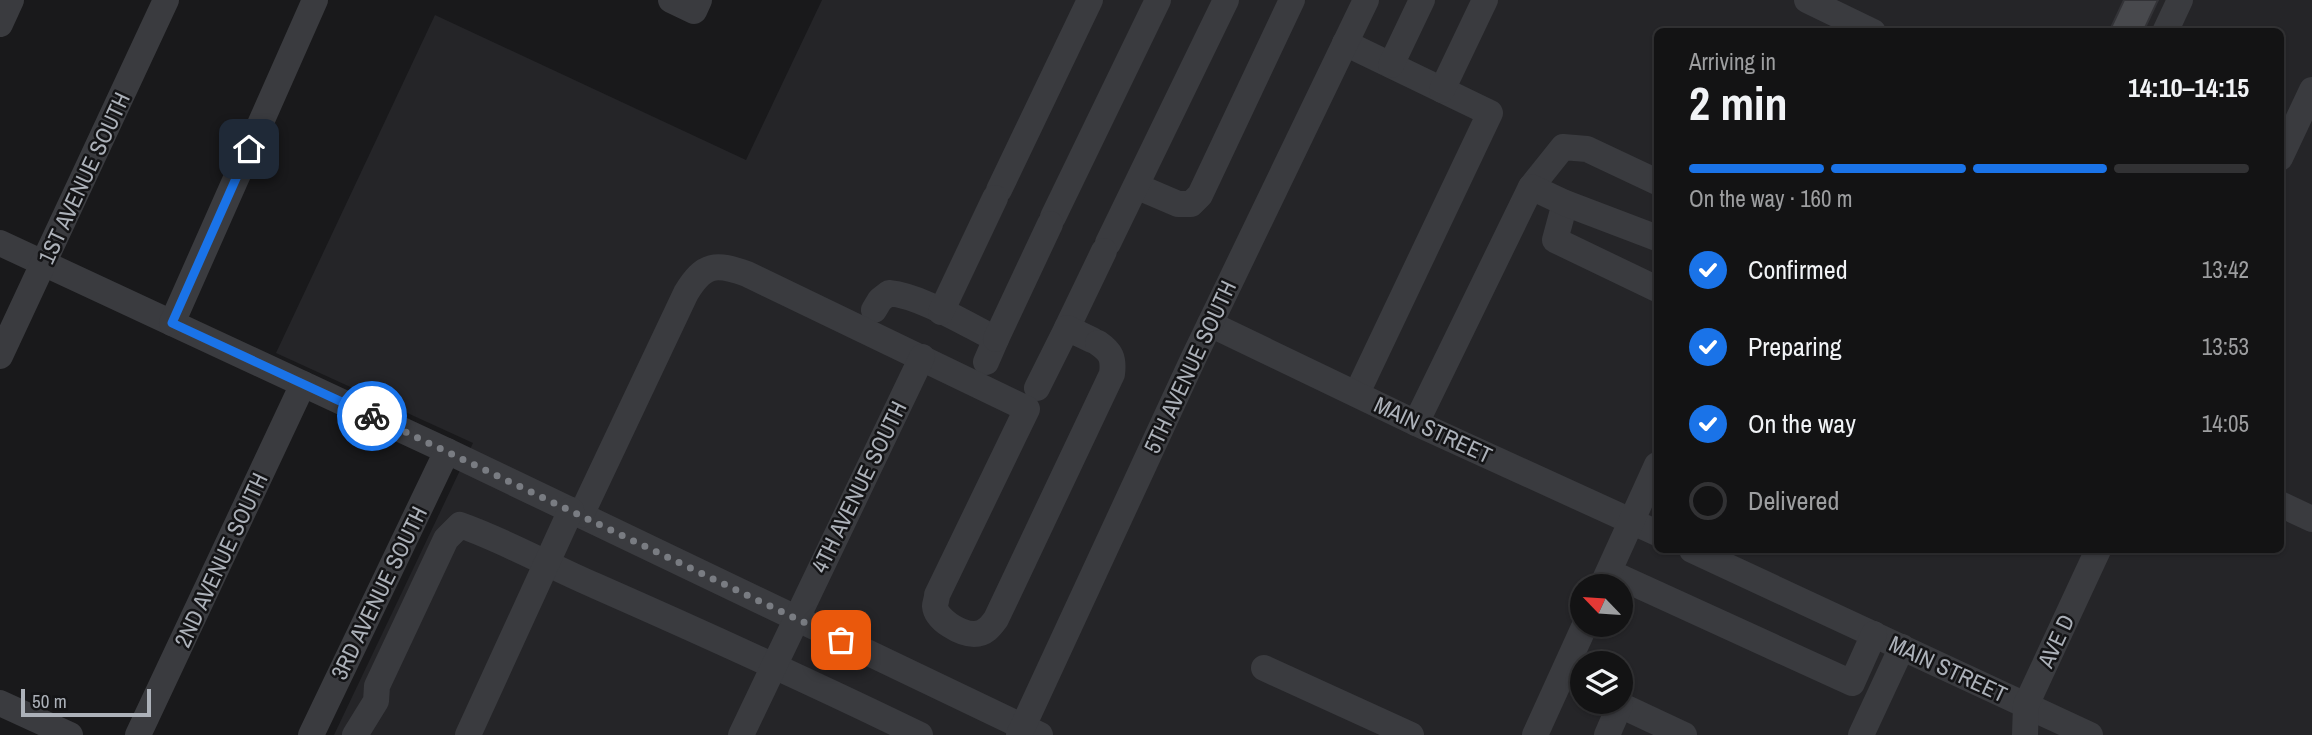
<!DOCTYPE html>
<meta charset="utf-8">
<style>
body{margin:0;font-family:"Archivo Narrow",sans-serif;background:#1c1c1d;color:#f1f3f6;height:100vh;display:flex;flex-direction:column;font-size:26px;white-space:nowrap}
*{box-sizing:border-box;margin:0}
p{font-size:23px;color:#9d9ea0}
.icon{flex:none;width:38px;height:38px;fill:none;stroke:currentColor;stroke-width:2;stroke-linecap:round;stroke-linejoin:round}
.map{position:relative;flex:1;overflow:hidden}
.details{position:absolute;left:1654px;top:28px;width:630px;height:525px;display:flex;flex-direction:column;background:#131314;border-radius:10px;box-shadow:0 2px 5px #0004,0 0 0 2px #323234}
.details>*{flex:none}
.needle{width:46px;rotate:295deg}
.tools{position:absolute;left:1570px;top:574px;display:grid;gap:14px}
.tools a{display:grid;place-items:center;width:63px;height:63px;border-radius:50%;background:#131314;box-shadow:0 2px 5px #0004,0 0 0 2px #323234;font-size:35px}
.scale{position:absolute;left:21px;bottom:18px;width:130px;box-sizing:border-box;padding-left:7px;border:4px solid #acb1b9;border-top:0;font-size:19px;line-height:24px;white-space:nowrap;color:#acb1b9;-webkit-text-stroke:5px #141416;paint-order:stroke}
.pin{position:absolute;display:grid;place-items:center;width:60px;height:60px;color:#fff;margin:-30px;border-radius:14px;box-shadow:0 4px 10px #0006}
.courier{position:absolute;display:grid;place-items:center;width:70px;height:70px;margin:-35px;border:5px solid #1a73e8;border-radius:50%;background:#fff;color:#222;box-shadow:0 2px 9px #0007}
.headline em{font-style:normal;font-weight:700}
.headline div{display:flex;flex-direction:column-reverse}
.headline{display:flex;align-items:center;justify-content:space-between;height:119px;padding:0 35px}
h1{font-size:46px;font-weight:700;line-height:52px}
.bar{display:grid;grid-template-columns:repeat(4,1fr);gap:10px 7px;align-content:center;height:84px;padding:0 35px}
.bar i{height:9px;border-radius:5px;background:#323234}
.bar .current{background:#1a73e8}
.bar p{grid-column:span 4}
ol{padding:0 35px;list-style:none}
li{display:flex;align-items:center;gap:21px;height:77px}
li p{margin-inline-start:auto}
li .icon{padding:7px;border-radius:50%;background:#1a73e8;color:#fff;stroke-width:4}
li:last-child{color:#9d9ea0}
li i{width:38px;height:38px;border:4px solid #323234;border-radius:50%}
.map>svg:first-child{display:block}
</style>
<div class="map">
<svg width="2312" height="735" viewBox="0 0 2312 735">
<rect width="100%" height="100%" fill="#19191b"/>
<path fill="#252528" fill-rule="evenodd" d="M822 0H2312V735H334L473 443 276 353 435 15 746 160ZM1657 32H2280V550H1657ZM1582 586H1620V625H1582ZM1582 663H1620V702H1582Z"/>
<path fill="#48494d" stroke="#333337" stroke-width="2" d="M2124 0H2158L2143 32H2109Z"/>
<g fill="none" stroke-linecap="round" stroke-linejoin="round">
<g stroke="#3a3b3f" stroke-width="26">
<path d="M671 0 694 11 699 0"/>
<path d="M1807 0 1873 32"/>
<path d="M0 24 11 0"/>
<path d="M2165 32 2180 0"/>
<path d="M1345 43 1490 113 1357 393"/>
<path d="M1391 65 1422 0"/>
<path d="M1442 90 1485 0"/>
<path d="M2280 158 2312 90"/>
<path d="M1136 186 1178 204H1191L1200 195 1292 0"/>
<path d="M1531 187 1563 147 1587 149 1657 182"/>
<path d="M999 190 1090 0"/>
<path d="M1565 203 1555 240 1657 289"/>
<path d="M1053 217 1158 0"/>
<path d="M0 243 447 451 1040 735"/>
<path d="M1108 243 1226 0"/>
<path d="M874 310 880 300 889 293C921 296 966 324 996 339L986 362"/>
<path d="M941 312 995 198"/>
<path d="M172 323 315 0"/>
<path d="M1210 324 1416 423 1657 533"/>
<path d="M1067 328 1104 251"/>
<path d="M996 339 1050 224"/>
<path d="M0 356 166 0"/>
<path d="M1037 388 1067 328 1092 340"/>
<path d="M1416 423 1531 187 1565 203 1657 238"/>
<path d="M2280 504 2312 519"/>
<path d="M581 515 686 293C704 263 716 263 747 274L1027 409 937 595C937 599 935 603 935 606 936 620 961 634 974 634 985 634 991 626 996 619L1112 374C1114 358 1111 352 1098 343"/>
<path d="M1692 550 2090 735"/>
<path d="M1609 572 1852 683 1874 634"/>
<path d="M1602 586 1657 465"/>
<path d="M1264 668 1411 735"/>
<path d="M0 703 70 735"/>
<path d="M1620 705 1684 735"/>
<path d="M138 735 303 384"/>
<path d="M311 735 447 451"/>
<path d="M355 735 376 701 377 686 446 539 460 525C506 541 551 567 596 586 705 634 813 683 920 735"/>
<path d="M468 735 571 510"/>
<path d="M741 735 922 357"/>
<path d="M1019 735 1194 357 1366 0"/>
<path d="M1535 735 1585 625"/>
<path d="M1607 735 1620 705 1614 702"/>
<path d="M1861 735 1902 647"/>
<path d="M2025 735 2026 705 2098 550"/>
</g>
</g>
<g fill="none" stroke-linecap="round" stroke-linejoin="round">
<path stroke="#797c82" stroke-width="7" stroke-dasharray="0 12.6" d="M372 416 841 640"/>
<path stroke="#1a73e8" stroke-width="9" d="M249 149 172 323 372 416"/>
</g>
<g text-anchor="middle" stroke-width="5" stroke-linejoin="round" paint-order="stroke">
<g font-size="23" fill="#acb1b9" stroke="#141416">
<text transform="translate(84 178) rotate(-65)" y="8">1ST AVENUE SOUTH</text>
<text transform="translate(1190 367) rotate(-65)" y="8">5TH AVENUE SOUTH</text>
<text transform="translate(1433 430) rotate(25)" y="8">MAIN STREET</text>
<text transform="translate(859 487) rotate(-64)" y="8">4TH AVENUE SOUTH</text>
<text transform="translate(221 560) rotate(-65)" y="8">2ND AVENUE SOUTH</text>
<text transform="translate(379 593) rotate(-64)" y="8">3RD AVENUE SOUTH</text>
<text transform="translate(2056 641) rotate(-65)" y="8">AVE D</text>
<text transform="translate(1948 669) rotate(25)" y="8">MAIN STREET</text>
</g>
</g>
</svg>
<div class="tools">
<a><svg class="needle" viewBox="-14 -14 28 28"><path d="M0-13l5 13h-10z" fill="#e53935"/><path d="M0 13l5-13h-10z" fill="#9d9ea0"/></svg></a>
<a><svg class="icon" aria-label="layers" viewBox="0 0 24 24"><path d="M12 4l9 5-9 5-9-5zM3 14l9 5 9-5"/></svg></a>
</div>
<div class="scale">50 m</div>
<div class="pin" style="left:841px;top:640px;background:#ea580c"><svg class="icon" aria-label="bag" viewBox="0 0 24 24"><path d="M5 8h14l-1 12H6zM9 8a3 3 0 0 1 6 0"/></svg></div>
<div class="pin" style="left:249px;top:149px;background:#1f2937"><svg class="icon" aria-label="home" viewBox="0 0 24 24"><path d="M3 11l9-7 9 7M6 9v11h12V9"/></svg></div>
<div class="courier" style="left:372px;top:416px"><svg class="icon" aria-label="bike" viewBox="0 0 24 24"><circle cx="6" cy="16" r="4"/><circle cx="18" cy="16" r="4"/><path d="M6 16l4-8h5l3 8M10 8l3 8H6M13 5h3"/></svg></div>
<section class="details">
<div class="headline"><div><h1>2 min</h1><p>Arriving in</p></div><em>14:10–14:15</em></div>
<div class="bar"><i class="current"></i><i class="current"></i><i class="current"></i><i></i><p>On the way · 160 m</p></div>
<ol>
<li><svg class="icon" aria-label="check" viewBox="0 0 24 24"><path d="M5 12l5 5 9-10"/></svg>Confirmed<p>13:42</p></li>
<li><svg class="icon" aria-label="check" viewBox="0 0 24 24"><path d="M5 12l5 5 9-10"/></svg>Preparing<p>13:53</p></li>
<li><svg class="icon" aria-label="check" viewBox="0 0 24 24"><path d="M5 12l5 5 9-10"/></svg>On the way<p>14:05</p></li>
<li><i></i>Delivered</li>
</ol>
</section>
</div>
